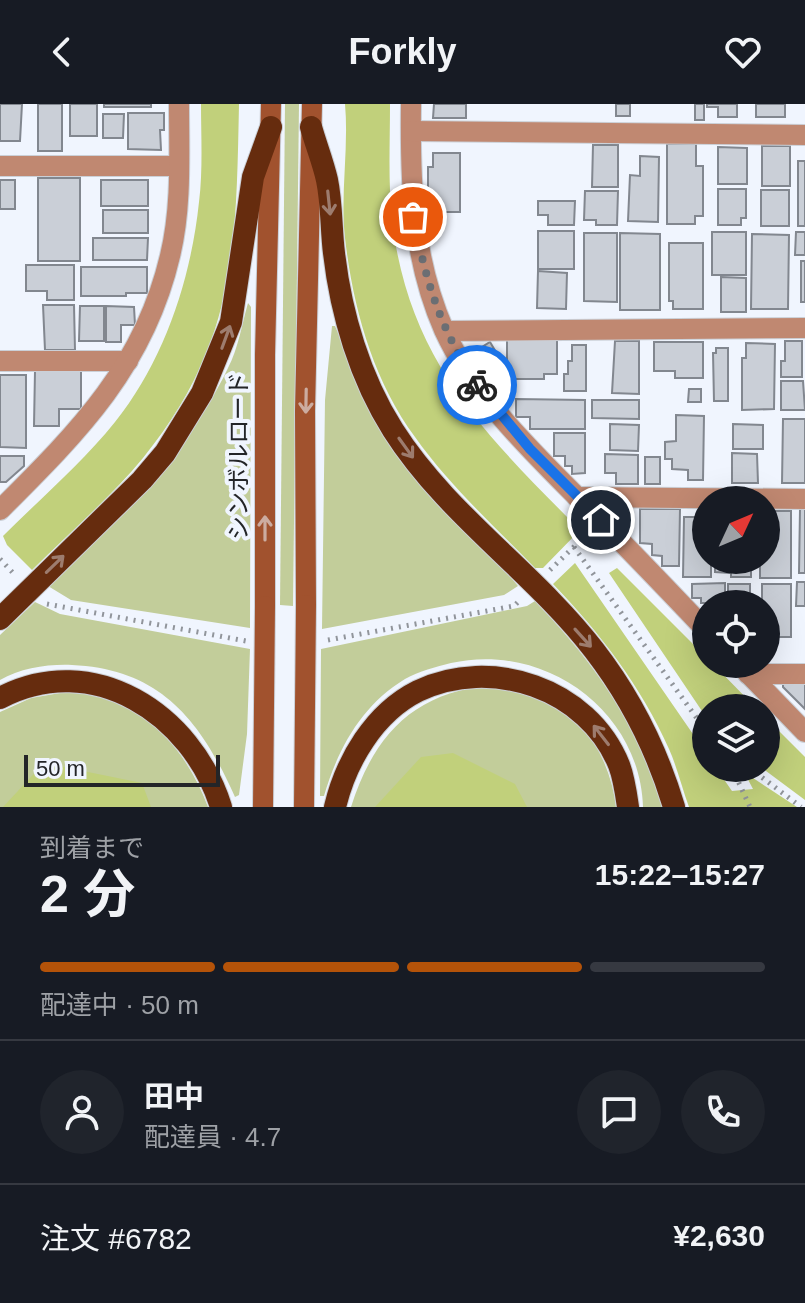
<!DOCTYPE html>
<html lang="ja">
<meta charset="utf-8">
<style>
body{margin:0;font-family:Arial,"Noto Sans JP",sans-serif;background:#20242c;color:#f1f3f6;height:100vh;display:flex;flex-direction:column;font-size:30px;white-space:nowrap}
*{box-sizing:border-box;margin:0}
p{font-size:26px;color:#9ea1a6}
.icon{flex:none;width:44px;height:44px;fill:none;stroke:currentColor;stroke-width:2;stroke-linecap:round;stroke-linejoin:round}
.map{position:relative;height:703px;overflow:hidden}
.panel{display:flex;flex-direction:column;background:#171b24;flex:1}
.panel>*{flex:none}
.needle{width:52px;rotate:46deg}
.tools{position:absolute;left:692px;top:382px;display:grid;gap:16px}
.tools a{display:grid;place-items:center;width:88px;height:88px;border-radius:50%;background:#171b24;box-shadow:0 8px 32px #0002;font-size:40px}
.scale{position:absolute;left:24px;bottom:20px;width:196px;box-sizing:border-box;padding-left:8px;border:4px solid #232528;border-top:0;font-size:22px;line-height:28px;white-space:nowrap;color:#232528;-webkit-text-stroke:6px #f0f5fe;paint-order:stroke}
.pin{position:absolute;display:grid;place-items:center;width:68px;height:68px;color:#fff;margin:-34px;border:4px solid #fff;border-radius:50%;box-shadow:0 2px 8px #0007}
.courier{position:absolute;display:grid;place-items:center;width:80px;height:80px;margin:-40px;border:6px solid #1a73e8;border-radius:50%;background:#fff;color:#222;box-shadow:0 2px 10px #0007}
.head em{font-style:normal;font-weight:700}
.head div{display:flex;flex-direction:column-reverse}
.head{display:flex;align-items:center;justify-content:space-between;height:136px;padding:0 40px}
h1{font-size:52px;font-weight:700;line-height:60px}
.bar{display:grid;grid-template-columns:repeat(4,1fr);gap:12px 8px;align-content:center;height:96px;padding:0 40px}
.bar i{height:10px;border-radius:6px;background:#363941}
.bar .selected{background:#b45309}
.bar p{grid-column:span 4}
.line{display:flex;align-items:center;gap:20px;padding:0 40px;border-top:2px solid #363941}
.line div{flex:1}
.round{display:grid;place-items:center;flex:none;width:84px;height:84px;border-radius:42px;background:#20242c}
header{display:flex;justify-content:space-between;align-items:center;height:104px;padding:0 40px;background:#171b24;font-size:36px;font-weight:700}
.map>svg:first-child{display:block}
</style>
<header><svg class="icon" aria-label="back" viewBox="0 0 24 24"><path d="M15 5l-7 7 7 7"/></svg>Forkly<svg class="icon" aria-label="heart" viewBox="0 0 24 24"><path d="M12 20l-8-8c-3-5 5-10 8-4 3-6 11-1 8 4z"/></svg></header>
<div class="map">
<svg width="805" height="703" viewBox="0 0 805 703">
<rect width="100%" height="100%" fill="#f0f5fe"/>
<g fill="#c2cd9a">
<path d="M285 0H299L293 502 280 501Z"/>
<path d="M248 199 251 203 250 524 71 496 48 482C116 415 186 352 228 264 238 245 242 220 248 199Z"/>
<path d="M332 222H335L371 305 518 482 504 491 322 525 325 296Z"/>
<path d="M535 497C597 562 635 617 664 703H643C640 606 544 538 451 559 436 563 419 567 405 575 362 601 338 644 324 692H320L321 545 527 502Z"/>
<path d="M35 498 60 510 250 545 247 630 239 691 235 693C201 617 161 565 72 561 48 560 21 564 0 576V531Z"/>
<path d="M491 581C507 585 524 588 540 593 585 608 611 659 616 703H351C374 631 413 589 491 581Z"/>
<path d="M66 588C136 588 185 641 208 703H0V608L31 594Z"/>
</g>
<g fill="#c1d07b">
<path d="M201 0H239C236 142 237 238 143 354 110 394 69 429 32 466L7 441 3 432C40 395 82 359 115 318 164 257 191 175 199 98 203 66 201 32 201 0Z"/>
<path d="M345 0H390C390 38 388 78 392 116 409 258 485 330 580 426L543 464H535C494 422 449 381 415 333 373 276 353 204 345 134 340 91 349 45 345 0Z"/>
<path d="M575 459 706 649V664H716L732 687 753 685 744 668 797 703H689C682 684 677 663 669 645 641 582 600 529 553 480Z"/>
<path d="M617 464 706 553V560H713L756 604H706V613L609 469Z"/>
<path d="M766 614 805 653V696L762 664H766Z"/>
<path d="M453 649 515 680 527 703H375L421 653Z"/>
<path d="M44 659 142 679 151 703H3Z"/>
</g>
<g fill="#cacfd7" stroke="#82878f" stroke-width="2">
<path d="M0 0H22L20 37H0Z"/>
<rect x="38" y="0" width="24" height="47"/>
<rect x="70" y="0" width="27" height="32"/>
<rect x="104" y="0" width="47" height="3"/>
<path d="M434 0H466V14H433Z"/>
<rect x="616" y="0" width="14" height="12"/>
<rect x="695" y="0" width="9" height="16"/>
<path d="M707 0H737V13H718V3H707Z"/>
<rect x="756" y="0" width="29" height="13"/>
<path d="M128 9H164V26H160L161 46 128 45Z"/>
<path d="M103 10H124L123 34H103Z"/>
<path d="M667 40H696V62H703V112H695V120H667Z"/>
<path d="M593 41H618V83H592Z"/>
<rect x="762" y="42" width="28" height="40"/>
<path d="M718 43 747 44V80H718Z"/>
<path d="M433 49H460V108H428V63H433Z"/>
<path d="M640 52 659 53 658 118 628 117 630 71 640 72Z"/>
<rect x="798" y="57" width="7" height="65"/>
<rect x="38" y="74" width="42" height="83"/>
<rect x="0" y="76" width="15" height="29"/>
<rect x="101" y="76" width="47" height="26"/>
<path d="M718 85H746V114H741V121H718Z"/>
<rect x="761" y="86" width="28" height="36"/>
<path d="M585 87H618L617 121H596V116H584Z"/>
<path d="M538 97H575L574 121H548V111H538Z"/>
<rect x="103" y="106" width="45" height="23"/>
<rect x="538" y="127" width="36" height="38"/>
<rect x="712" y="128" width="34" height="43"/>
<path d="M796 128H805V151H795Z"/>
<path d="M584 129H617V198L584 197Z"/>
<path d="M620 129 660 130V206H620Z"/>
<path d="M752 130 789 131 788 205H751Z"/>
<path d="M93 134H148L147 156H93Z"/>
<path d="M669 139H703V205H673V197H669Z"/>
<rect x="801" y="157" width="4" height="41"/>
<path d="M26 161H74V196H47V187H26Z"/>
<path d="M81 163H147V189H126V192H81Z"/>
<path d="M538 167 567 169 566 205 537 204Z"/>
<path d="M721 173 746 174V208H721Z"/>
<path d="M43 201H74L75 246H45Z"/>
<path d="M80 202H104V237H79Z"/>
<path d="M106 202 134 203 135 221H121V238H106Z"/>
<path d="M507 236H557V270H544V275H507Z"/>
<path d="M615 237H639V290L612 289Z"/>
<path d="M785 237H802V273H781V257H785Z"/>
<path d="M490 238 500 255 481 267 471 250Z"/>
<path d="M654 238H703V274H675V267H654Z"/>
<path d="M746 239 775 240 774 305 742 306V254H746Z"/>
<path d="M572 241H586V287H564V270H568V257H572Z"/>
<path d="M716 244H728V297H714L713 249H716Z"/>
<path d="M35 267H81V305H59V322H34Z"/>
<path d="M0 271H26V344L0 343Z"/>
<path d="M781 277H803L805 306H781Z"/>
<path d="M689 285H701V298H688Z"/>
<path d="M516 295 585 296V325H530V313H516Z"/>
<path d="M592 296H639V315L592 314Z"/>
<path d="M676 311 704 312 703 376H688V366L672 365V355H665V338L676 337Z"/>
<path d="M783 315H805V379H782Z"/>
<path d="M610 320 639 321 638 347 610 346Z"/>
<path d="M733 320 763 321V345H733Z"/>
<path d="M554 329H585V369L572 370V362H565V352H554Z"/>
<path d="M732 349 757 350 758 379H732Z"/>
<path d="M605 350 638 351V380H616V369H605Z"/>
<path d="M0 352H24V362L6 378H0Z"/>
<rect x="645" y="353" width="15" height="27"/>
<path d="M640 405H680L679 462H662V452L652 451V440L640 439Z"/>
<path d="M800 405H805V469H799Z"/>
<path d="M766 407H791V474H760V456H766Z"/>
<path d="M684 413H706V456H711V473H683Z"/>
<path d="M715 456H751V473H731V469L715 468Z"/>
<path d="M797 478H805V502H796Z"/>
<path d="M725 479V499H701V494H692V480Z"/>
<rect x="728" y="480" width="22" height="20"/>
<path d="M762 480H791V533H774V523H766V500H757V496H762Z"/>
<path d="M783 578H805V605L783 583Z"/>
</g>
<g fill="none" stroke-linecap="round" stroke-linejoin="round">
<g stroke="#cbd0d7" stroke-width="22">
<g id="minor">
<path d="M411 0C410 78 412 153 444 226 476 296 535 350 588 404 628 444 667 485 706 526"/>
<path d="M411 27 805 31"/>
<path d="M0 62H179"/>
<path d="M445 227 805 224"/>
<path d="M0 257H128"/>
<path d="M577 393 805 395"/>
<path d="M0 406C78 328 144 263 170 152 182 103 179 50 179 0"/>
<path d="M739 560 805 628"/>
<path d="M748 570H805"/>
</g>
</g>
<g stroke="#cbd0d7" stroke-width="22">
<g id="secondary">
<path d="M306 501 305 307 312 0"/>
<path d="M265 502V251L271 0"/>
</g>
</g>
<g stroke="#cbd0d7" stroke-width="24">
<g id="trunk">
<path d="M311 23C316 41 323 58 327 76 332 100 331 125 334 149 341 210 360 274 393 326 447 411 534 468 594 546 631 594 657 646 674 703"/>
<path d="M0 515 142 376 165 349 202 289 231 218 253 73 271 23"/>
<path d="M0 594C93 545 192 610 221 703"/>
<path d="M335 703C346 657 374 609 418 587 491 552 588 584 619 661 624 674 626 689 628 703"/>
</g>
</g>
<g stroke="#91959b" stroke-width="5" stroke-dasharray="2 6" stroke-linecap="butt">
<path d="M574 443 706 627"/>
<path d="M0 455 14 470"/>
<path d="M550 466 586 431"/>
<path d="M47 500 246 537"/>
<path d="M328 536 514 502 520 496"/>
<path d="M732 664 750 703"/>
<path d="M741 664 751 665 801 703"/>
</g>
<use href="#minor" stroke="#c08871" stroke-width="20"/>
<use href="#secondary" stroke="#a1522e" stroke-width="20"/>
<use href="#trunk" stroke="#662c0e" stroke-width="22"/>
<g stroke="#cbd0d7" stroke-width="22" stroke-linecap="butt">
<g id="secondary-bridge">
<path d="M263 703 265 502"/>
<path d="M304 703 306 501"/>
</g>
</g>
<use href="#secondary-bridge" stroke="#a1522e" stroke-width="20"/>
</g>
<defs><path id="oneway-shaft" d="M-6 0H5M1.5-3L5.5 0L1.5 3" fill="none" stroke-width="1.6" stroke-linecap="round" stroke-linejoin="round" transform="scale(2)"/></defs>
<g stroke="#9d7c6e">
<use href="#oneway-shaft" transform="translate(329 99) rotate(84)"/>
<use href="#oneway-shaft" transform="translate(226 233) rotate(-70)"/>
<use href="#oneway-shaft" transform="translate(406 344) rotate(54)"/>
<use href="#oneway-shaft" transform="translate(55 460) rotate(-44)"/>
<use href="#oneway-shaft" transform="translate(583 534) rotate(48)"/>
<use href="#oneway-shaft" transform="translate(601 631) rotate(-128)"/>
</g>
<g stroke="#ccaca0">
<use href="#oneway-shaft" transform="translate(306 297) rotate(91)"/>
<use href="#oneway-shaft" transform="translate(265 424) rotate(-90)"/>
</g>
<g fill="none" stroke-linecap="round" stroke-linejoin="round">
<path stroke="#6b6e73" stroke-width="8" stroke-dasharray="0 14.4" d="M413 113C427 180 439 222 477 281"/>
<path stroke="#1a73e8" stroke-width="10" d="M477 281 530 345 601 416"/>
</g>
<g text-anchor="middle" stroke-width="8" stroke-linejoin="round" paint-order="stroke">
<g font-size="24" fill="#232528" stroke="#f0f5fe">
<text transform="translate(239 352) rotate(-90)" y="8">シンボルロード</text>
</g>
</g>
</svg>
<div class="tools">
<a><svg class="needle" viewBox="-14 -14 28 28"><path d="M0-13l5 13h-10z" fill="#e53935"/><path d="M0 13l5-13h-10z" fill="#9ea1a6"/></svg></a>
<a><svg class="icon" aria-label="locate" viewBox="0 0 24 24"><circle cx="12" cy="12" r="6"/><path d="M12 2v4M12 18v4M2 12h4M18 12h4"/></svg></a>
<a><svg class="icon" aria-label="layers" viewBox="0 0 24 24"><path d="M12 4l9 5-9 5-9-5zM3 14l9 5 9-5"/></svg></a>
</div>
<div class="scale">50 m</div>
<div class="pin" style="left:413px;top:113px;background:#ea580c"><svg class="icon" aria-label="bag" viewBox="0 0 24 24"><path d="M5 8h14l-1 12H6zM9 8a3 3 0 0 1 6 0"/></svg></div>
<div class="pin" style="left:601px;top:416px;background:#1f2937"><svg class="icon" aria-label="home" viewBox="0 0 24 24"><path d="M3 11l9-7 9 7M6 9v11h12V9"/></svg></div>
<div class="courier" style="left:477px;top:281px"><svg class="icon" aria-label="bike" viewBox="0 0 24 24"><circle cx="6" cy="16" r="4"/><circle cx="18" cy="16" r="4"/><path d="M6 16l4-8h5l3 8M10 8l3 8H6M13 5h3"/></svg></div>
</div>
<section class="panel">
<div class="head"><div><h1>2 分</h1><p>到着まで</p></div><em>15:22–15:27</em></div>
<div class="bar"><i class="selected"></i><i class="selected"></i><i class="selected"></i><i></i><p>配達中 · 50 m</p></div>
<div class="line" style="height:144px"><a class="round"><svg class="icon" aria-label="person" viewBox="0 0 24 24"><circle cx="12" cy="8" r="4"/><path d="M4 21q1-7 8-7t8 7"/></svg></a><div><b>田中</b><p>配達員 · 4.7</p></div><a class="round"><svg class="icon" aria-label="chat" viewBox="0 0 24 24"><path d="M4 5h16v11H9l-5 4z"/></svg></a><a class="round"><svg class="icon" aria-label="phone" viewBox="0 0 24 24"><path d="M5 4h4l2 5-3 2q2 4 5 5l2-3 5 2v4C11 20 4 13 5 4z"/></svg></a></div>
<div class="line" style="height:104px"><div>注文 #6782</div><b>¥2,630</b></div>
</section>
